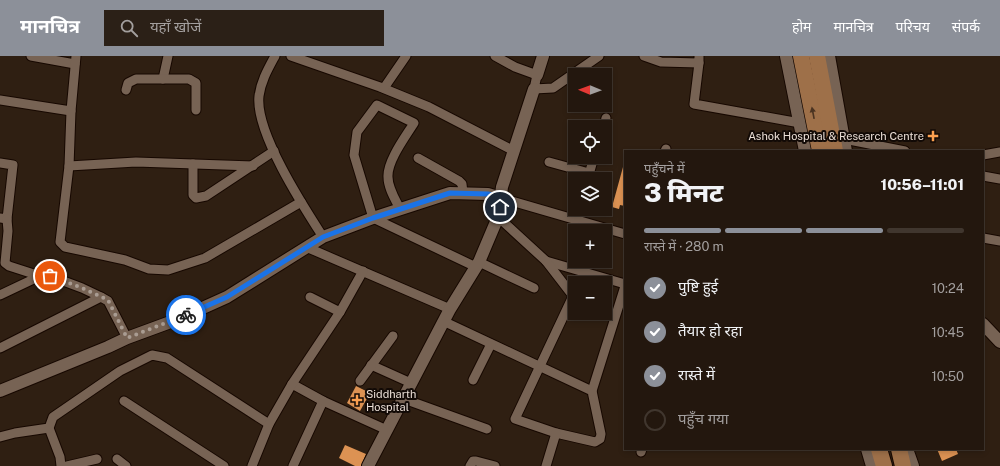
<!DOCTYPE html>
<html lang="hi">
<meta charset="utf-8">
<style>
body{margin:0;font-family:"Public Sans","Noto Sans Devanagari",sans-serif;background:#2b2017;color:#f1f3f6;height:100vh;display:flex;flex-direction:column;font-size:15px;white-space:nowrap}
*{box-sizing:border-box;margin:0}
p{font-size:13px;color:#a39f9e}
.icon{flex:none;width:22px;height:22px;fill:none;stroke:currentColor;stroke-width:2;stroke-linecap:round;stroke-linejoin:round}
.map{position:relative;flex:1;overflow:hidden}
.sheet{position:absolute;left:624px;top:94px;width:360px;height:300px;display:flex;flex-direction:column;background:#23170e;border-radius:0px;box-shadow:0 2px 6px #0003,0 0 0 1px #40362e}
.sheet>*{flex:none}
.needle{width:26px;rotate:271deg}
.buttons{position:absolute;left:568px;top:12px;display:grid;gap:8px}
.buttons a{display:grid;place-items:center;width:44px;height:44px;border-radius:0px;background:#23170e;box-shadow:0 2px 6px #0003,0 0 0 1px #40362e;font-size:20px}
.pin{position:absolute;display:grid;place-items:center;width:34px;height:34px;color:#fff;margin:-17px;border:2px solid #fff;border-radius:50%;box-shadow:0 1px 4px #0007}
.courier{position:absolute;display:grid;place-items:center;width:40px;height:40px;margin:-20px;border:3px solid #1a73e8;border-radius:50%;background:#fff;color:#222;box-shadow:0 1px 5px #0007}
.headline em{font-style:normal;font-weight:800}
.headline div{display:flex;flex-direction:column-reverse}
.headline{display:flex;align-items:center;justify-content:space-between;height:68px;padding:0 20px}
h1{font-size:26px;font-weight:800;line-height:30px}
.bar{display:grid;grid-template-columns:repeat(4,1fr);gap:6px 4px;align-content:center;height:48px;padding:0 20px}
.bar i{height:5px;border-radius:3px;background:#40362e}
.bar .on{background:#8c9099}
.bar p{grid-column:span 4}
ol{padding:0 20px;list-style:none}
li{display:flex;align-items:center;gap:12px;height:44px}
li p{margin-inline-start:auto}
li .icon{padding:4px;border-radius:50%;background:#8c9099;color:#fff;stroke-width:4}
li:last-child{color:#a39f9e}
li i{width:22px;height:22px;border:2px solid #40362e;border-radius:50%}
header{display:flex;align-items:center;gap:24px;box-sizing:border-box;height:56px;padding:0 20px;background:#8c9099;color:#fff}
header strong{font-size:19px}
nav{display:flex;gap:22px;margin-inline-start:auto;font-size:14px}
.search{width:280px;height:36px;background:#2b2017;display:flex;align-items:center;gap:10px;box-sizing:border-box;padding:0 14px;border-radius:0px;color:#a39f9e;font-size:15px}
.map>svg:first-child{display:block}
</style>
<header>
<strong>मानचित्र</strong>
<div class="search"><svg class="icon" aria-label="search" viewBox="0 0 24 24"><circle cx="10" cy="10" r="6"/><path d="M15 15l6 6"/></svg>यहाँ खोजें</div>
<nav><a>होम</a><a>मानचित्र</a><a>परिचय</a><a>संपर्क</a></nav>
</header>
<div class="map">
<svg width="1000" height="410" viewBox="0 0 1000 410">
<rect width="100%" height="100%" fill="#2f1f12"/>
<g fill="#dc9253">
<path d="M623 111 625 112V150L620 149 619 153 612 151Z"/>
<path d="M356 330 370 337 360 355 347 347Z"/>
<path d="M345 389 366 398 361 410H355L339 402Z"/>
<path d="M937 393H956L958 398 942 405Z"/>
</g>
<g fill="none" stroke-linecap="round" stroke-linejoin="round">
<g stroke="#170801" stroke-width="11">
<g id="minor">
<path d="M31 0 75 8"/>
<path d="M275 0C268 13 261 25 259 40 255 76 303 150 323 181"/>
<path d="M291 0 380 31 429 51 514 95"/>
<path d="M495 0 515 11 537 19 534 33 553 32 599 0"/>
<path d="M644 0 661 6 699 7V0"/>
<path d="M699 7 694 48 800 67"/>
<path d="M163 23 168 0"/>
<path d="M384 32 406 0"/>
<path d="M126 34 128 27 136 23H189L196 27V54"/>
<path d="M0 44 71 55 76 0"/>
<path d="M71 55 69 110 60 186 65 191 125 204 149 213 168 214 205 202 301 146"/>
<path d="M604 71 606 62"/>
<path d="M844 83 905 95"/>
<path d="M665 95 666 93"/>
<path d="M983 99 1000 96"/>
<path d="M418 102 459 125 462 128 463 137"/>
<path d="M549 106 589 117"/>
<path d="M0 107 13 109 7 163 0 162"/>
<path d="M193 108V139L196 142 206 140 274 95"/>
<path d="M69 110 136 106 253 110"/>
<path d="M983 120 1000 123"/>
<path d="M588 122 594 101"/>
<path d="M501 142 625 178"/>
<path d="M400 153C395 143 388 132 388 121 387 105 406 80 414 67L377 49 357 76 354 99 373 162 476 211"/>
<path d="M7 163 8 175 5 207 9 210 40 220"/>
<path d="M575 164 578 153"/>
<path d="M983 182 1000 185"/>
<path d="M306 191 450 253"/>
<path d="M546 205 625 228"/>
<path d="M479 206 534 232"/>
<path d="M0 239 40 220H50L82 232 101 241"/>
<path d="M310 241 340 256"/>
<path d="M443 265 592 335 601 378 600 383 595 386 556 377 515 363 573 240 546 205 498 161"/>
<path d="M0 292 101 241 108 245 127 282"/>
<path d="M371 309 411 327"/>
<path d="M473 324 491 288"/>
<path d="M360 325 393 280"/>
<path d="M292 328 323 345 293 410"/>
<path d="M592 335 625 230"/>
<path d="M404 343 487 373"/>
<path d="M124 345 224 410"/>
<path d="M323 345 387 374"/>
<path d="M49 372 60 401 61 410"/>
<path d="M0 381 15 377 49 372 53 361 120 315 152 299 167 302 269 368"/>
<path d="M641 396 642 393"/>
<path d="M117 403 126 410"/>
<path d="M67 410 97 403"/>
<path d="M252 410 269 368 292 328 340 256 363 215"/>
<path d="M470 410 473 405H476L495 410"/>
<path d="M546 410 556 377"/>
</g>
</g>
<g stroke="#170801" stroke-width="14">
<g id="tertiary">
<path d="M786 0 805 95"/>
<path d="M829 0 846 95"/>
<path d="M537 19 543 0"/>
<path d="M983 268 1000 286"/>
<path d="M0 335 108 291 127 282 176 264 227 241 323 181 373 162 450 137 488 138 501 142"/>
<path d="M867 393 872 410"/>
<path d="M907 393 913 410"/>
<path d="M368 410 450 253 479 206 498 161 502 131 534 33"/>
</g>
</g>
<g stroke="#170801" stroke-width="18">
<g id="trunk">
<path d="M801 0 820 95"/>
<path d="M817 0 835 95"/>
<path d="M879 393 884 410"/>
<path d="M899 393 903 410"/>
</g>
</g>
<use href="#minor" stroke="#776354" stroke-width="9"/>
<use href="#tertiary" stroke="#776354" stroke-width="12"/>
<use href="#trunk" stroke="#9e7049" stroke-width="16"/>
</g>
<defs><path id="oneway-solid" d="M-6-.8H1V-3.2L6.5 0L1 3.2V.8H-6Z"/></defs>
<use fill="#4a3321" href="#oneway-solid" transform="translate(813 57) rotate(-101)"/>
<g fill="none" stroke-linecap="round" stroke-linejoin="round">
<path stroke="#a99c92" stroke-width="4" stroke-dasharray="0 7.2" d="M50 220 82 232 108 244 127 282 186 259"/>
<path stroke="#1a73e8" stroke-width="5" d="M186 259 227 241 323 181 373 162 450 137 488 138 501 142 500 151"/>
</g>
<g fill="#fa9f4f" stroke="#120a06" stroke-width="1.5">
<path d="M931 74h4v4h4v4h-4v4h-4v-4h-4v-4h4z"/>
<path d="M355 338h4v4h4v4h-4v4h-4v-4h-4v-4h4z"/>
</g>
<g text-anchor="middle" stroke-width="4" stroke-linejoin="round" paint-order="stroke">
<g font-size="11" fill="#ebdfd7" stroke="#120a06" text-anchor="end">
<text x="924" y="84">Ashok Hospital &amp; Research Centre</text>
<text x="366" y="342" text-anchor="start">Siddharth<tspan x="366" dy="13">Hospital</tspan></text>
</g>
</g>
</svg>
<div class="buttons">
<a><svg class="needle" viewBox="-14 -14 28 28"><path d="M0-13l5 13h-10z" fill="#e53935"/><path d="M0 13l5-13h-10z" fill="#a39f9e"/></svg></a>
<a><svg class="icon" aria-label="locate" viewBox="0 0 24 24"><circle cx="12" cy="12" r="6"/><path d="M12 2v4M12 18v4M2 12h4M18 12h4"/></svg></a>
<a><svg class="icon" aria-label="layers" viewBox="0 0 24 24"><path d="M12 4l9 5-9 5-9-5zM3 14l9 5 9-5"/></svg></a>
<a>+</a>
<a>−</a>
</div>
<div class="pin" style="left:50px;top:220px;background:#ea580c"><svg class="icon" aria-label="bag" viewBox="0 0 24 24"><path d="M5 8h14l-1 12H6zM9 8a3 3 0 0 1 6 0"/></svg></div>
<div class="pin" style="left:500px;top:151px;background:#1f2937"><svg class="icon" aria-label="home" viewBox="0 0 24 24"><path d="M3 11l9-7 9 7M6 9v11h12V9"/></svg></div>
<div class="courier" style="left:186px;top:259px"><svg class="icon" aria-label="bike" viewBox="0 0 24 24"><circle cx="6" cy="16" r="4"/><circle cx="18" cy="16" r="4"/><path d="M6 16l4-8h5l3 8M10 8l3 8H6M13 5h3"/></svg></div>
<section class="sheet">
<div class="headline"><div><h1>3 मिनट</h1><p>पहुँचने में</p></div><em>10:56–11:01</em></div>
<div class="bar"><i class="on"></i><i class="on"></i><i class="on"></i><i></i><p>रास्ते में · 280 m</p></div>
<ol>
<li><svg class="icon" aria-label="check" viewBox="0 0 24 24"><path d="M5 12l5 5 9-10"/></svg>पुष्टि हुई<p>10:24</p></li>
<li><svg class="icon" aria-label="check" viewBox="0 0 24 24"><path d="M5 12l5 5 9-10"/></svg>तैयार हो रहा<p>10:45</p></li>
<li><svg class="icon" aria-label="check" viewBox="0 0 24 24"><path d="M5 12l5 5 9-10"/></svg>रास्ते में<p>10:50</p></li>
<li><i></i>पहुँच गया</li>
</ol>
</section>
</div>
